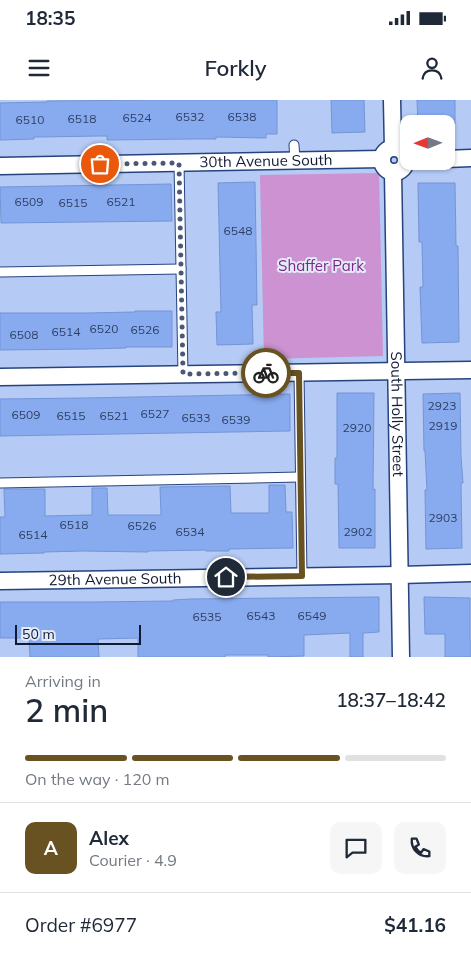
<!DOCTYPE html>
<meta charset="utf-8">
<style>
body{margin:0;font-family:Mulish,sans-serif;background:#f6f6f7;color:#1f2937;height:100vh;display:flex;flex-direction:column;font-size:19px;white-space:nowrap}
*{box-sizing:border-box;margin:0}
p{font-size:16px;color:#747a83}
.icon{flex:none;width:28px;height:28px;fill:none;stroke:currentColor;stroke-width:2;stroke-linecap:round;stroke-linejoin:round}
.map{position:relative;height:557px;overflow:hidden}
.panel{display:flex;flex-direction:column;background:#fff;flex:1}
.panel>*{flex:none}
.needle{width:32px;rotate:269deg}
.controls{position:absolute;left:400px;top:15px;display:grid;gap:10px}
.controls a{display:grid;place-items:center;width:55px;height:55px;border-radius:10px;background:#fff;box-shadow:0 1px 4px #0004;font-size:25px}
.scale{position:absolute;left:15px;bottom:12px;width:126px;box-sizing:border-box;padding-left:5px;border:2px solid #0f1b34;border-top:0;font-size:14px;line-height:18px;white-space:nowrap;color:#0f1b34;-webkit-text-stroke:4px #e3ebf9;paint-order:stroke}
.pin{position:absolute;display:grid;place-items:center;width:42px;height:42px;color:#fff;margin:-21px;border:2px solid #fff;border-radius:50%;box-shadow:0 1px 5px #0007}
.courier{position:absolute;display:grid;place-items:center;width:50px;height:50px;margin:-25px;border:4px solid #695222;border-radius:50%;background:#fff;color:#222;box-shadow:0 1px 6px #0007}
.summary em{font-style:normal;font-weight:600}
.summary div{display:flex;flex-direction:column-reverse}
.summary{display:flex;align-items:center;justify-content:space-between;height:85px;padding:0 25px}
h1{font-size:32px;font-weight:600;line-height:38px}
.bar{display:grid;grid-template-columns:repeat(4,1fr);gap:8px 5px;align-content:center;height:60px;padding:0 25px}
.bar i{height:6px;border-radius:4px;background:#e0e1e3}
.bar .current{background:#695222}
.bar p{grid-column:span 4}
.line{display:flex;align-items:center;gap:12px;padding:0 25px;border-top:1px solid #e0e1e3}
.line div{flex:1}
.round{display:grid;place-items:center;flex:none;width:52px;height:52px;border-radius:10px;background:#f6f6f7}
.status{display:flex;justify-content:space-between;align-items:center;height:35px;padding:0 25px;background:#fff;direction:ltr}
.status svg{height:14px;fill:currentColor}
header{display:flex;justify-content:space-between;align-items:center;height:65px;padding:0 25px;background:#fff;font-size:22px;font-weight:600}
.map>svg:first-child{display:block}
</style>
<div class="status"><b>18:35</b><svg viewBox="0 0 49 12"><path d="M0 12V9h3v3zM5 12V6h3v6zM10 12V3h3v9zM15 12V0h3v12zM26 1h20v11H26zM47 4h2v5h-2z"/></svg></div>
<header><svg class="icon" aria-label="menu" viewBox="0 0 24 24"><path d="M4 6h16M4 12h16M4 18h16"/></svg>Forkly<svg class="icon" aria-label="person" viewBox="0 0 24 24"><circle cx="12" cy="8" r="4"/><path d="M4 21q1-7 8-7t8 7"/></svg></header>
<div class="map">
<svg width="471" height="557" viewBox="0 0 471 557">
<rect width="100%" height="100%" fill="#b5caf4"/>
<path fill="#cc92d1" d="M379 73 383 256 264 259 260 75Z"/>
<g fill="#88abf0" stroke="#7394d6">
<path d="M158 0H277V34H266V38L216 37V39H192L107 40V36H100L39 37H34V39L0 40V3L47 2V1Z"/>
<path d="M331 0H364L365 32 332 33Z"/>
<path d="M417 0H455V24H418Z"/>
<path d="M255 82 257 205H252L253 244 217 245 216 212H221L218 83Z"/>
<path d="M418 83H455L456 146H458L459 242 422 243 420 187H423L422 142H419Z"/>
<path d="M171 84 172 121 1 123 0 87Z"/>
<path d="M135 211H172V247H126V248L87 249 0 250V213H87L135 212Z"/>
<path d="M337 293H374L373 390 375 389V448H339L338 384H335V358H337Z"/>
<path d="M460 293 461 356 463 383H461L462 448 426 449 425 390H427L425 351H424L423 294Z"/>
<path d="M290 294V331L0 336V299L85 298Z"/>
<path d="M269 385H285L286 412H292L293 448 229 449V451H206V450L148 451V452L83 451 44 452V453L0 454V417H5L4 389H45V416L92 415V388H107L108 415H161L160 387 230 386 231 413H269Z"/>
<path d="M379 497V532L363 533V557H350V533L304 535V556L268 557V555H225V557H138V538L98 539 99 557H30L29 540H24V538H0V502H95L173 501V500L190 499Z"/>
<path d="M424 497 470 498V541H471V557H445V534H425Z"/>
</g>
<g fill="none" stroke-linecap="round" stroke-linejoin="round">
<g stroke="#27437e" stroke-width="11">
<g id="service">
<path d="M294 45 295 60"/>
<path d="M179 63 183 274"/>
<path d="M0 172 181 169"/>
<path d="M299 273 302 476"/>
<path d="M0 383 300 377"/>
</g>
</g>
<g stroke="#27437e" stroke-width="19">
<g id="minor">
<path d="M392 0 393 48"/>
<circle cx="394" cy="60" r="12"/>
<path d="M446 59 471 58"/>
<path id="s1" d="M0 66 382 59"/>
<path id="s2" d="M393 72 401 557"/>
<path d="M0 277 471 270"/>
<path id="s3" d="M0 481 400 475 471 473"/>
</g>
</g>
<use href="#service" stroke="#fff" stroke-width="9"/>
<use href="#minor" stroke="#fff" stroke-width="16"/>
</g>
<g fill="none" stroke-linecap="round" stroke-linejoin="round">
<path stroke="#495877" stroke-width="5" stroke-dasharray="0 9" d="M100 64 179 63 183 274 266 273"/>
<path stroke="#695222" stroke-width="6" d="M226 477 302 476 299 273H266"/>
</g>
<g text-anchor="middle" stroke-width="4" stroke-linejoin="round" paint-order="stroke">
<g font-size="12" fill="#2d3f63">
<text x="190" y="21">6532</text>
<text x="242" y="21">6538</text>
<text x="137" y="22">6524</text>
<text x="82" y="23">6518</text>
<text x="30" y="24">6510</text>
<text x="29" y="106">6509</text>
<text x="121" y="106">6521</text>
<text x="73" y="107">6515</text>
<text x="238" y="135">6548</text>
<text x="104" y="233">6520</text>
<text x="145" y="234">6526</text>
<text x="66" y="236">6514</text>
<text x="24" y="239">6508</text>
<text x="442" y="310">2923</text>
<text x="155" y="318">6527</text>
<text x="26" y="319">6509</text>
<text x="71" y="320">6515</text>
<text x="114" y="320">6521</text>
<text x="196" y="322">6533</text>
<text x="236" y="324">6539</text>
<text x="443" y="330">2919</text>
<text x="357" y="332">2920</text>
<text x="443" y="422">2903</text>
<text x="74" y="429">6518</text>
<text x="142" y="430">6526</text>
<text x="190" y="436">6534</text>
<text x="358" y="436">2902</text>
<text x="33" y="439">6514</text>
<text x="261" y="520">6543</text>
<text x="312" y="520">6549</text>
<text x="207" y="521">6535</text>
</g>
<g font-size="15" fill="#0f1b34" stroke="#e3ebf9">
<text dy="5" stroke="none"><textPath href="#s1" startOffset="266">30th Avenue South</textPath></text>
<text dy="5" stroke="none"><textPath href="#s2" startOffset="242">South Holly Street</textPath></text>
<text dy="5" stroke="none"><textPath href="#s3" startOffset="115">29th Avenue South</textPath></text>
</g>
<g font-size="15" fill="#7c2785" stroke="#e3ebf9">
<text x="321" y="171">Shaffer Park</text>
</g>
</g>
</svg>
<div class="controls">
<a><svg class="needle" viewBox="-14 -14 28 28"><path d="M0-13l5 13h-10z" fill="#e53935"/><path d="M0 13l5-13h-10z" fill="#747a83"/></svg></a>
</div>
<div class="scale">50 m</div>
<div class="pin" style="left:100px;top:64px;background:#ea580c"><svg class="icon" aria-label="bag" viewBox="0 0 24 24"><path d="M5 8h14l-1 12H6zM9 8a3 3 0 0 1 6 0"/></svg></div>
<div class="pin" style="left:226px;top:477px;background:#1f2937"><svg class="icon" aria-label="home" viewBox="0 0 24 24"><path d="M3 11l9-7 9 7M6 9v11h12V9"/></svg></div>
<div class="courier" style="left:266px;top:273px"><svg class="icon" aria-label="bike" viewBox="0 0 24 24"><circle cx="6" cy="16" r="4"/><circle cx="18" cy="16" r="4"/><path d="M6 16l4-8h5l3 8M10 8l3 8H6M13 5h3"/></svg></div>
</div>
<section class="panel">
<div class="summary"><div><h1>2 min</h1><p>Arriving in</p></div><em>18:37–18:42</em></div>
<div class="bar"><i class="current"></i><i class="current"></i><i class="current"></i><i></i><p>On the way · 120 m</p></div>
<div class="line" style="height:90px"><b class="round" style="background:#695222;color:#fff">A</b><div><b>Alex</b><p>Courier · 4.9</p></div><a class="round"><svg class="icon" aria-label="chat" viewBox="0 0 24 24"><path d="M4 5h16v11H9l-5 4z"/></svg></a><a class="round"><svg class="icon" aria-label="phone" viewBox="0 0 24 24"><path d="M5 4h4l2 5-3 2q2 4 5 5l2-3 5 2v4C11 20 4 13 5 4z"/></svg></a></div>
<div class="line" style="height:65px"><div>Order #6977</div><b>$41.16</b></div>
</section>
